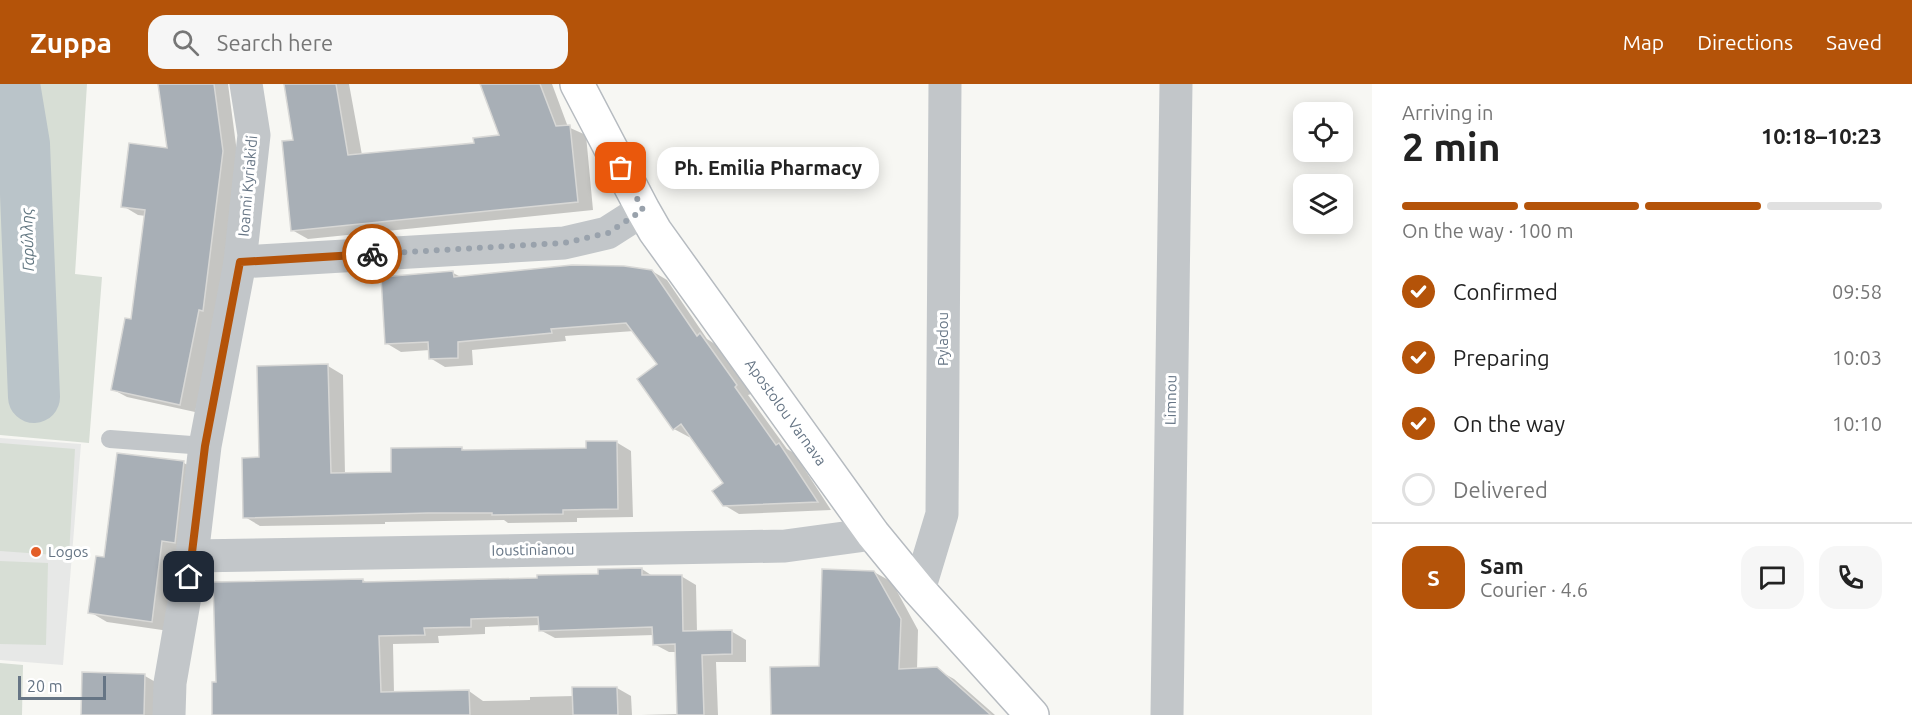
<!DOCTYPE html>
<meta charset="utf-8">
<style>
body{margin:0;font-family:Ubuntu,sans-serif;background:#f6f6f6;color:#222;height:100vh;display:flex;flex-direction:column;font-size:22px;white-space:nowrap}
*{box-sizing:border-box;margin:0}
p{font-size:20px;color:#767676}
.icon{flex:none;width:33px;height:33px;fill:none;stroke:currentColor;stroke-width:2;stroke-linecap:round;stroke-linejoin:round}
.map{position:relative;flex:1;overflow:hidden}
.drawer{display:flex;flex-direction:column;background:#fff;width:540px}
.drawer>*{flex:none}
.buttons{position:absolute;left:1293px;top:18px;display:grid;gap:12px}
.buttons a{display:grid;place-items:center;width:60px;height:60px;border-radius:12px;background:#fff;box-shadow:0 3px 15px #0003;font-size:30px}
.scale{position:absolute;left:18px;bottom:15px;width:88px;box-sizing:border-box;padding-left:6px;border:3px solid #667585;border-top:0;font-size:16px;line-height:21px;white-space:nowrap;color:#667585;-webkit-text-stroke:4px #fff;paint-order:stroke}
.pin{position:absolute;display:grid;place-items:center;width:51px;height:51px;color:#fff;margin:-26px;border-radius:12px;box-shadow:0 3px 9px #0006}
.courier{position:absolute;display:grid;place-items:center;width:60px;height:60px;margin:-30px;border:4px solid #b45309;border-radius:50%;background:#fff;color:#222;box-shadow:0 2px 8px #0007}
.bubble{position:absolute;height:42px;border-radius:18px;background:#fff;box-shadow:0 3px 15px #0003;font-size:20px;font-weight:600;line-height:42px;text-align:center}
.overview em{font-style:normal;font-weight:600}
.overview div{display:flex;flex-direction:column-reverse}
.overview{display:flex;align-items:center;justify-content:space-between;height:102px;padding:0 30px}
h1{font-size:39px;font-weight:600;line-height:45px}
.bar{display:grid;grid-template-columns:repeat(4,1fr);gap:9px 6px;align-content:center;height:72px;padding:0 30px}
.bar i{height:8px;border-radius:4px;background:#e0e0e0}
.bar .on{background:#b45309}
.bar p{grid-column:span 4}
.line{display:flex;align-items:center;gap:15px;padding:0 30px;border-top:2px solid #e0e0e0}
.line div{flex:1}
.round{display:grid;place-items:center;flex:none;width:63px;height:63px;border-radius:18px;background:#f6f6f6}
ol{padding:0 30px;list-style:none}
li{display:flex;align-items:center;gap:18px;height:66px}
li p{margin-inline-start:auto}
li .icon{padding:6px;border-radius:50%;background:#b45309;color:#fff;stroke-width:4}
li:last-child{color:#767676}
li i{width:33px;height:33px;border:3px solid #e0e0e0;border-radius:50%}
header{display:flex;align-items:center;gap:36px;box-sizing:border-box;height:84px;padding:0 30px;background:#b45309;color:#fff}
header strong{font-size:28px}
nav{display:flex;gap:33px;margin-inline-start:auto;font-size:21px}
.search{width:420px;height:54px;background:#f6f6f6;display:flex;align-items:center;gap:15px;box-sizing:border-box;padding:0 21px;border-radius:18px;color:#767676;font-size:22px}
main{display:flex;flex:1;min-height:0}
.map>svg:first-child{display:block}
</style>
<header>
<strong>Zuppa</strong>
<div class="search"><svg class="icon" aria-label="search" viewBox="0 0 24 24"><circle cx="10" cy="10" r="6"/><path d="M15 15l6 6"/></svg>Search here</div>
<nav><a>Map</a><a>Directions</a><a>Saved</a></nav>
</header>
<main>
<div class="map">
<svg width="1372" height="631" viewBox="0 0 1372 631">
<rect width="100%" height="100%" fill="#f7f7f3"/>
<path fill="#e7e8e7" d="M0 354 81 360 63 581 0 576Z"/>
<g fill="#d7ded5">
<path d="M0 0H87L75 190 102 193 89 359 0 351Z"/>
<path d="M0 359 75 365 69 472 0 467Z"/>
<path d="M0 477 48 479 46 561 0 560Z"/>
<path d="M0 579 23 581 22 631H0Z"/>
</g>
<g fill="#0003">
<path d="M161 0H228L238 76 218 234 195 328 127 313 112 305 133 237 146 132 138 131 123 122 169 66Z"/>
<path d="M285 0H349L362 71 476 60 501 53 482 0H552L568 43 586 51 593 126 308 155 292 146 295 57Z"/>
<path d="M652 187 667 196 707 255 715 260 751 310 748 311 787 365 794 369 831 426 739 430 724 421 726 399 691 352 689 353 674 345 659 281 634 247 565 252 566 257 472 266 473 281 445 283 430 274V266L401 268 386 259 453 189 461 193Z"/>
<path d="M328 282 343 291 345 390 393 389 461 364 468 368 587 365 616 358 631 367 633 433 577 434V438L508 439 504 436 385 438V440L260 442 245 433 260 375 259 283Z"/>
<path d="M118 370 184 379 201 389 169 547 107 538 90 528 105 475Z"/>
<path d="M642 485 654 493 681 492 696 501 697 548 731 547 746 556V578H716L718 631H641L678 630 676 568H669L654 560V551L555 554 540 546V541L485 543V550L438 552 439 559 393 560 394 609 469 607 483 617 530 616V613L574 612 617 604 631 612 632 631H214L217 599 363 496 369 500 539 495 600 491Z"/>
<path d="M874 488 892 498 918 546 917 586 936 585 954 595 995 631H773L820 584Z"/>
<path d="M84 589 145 592 159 600 158 631H83Z"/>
</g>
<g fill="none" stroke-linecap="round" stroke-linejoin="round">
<path stroke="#bac4c9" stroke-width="52" d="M14 0 24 60 34 313"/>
</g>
<g fill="#a8afb6" stroke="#d8d8d6" stroke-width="1.5">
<path d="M158 0H214L223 67 203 227 199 226 180 321 111 306 125 234 131 235 145 126 121 123 129 59 167 64Z"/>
<path d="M284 0H336L348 71 474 59 473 54 499 51 480 0H540L556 42 570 41 578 118 291 147 282 57 293 56Z"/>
<path d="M572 181 624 182 652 186 697 252 700 249 737 301 735 303 776 361 779 359 818 418 723 422 712 407 723 399 681 340 673 346 637 295 657 280 626 239 551 245 552 249 458 258V274L429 275 428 258 385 260 381 193 453 187 454 193Z"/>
<path d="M328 280 331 389 391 388V364L462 363V366L586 364V357H617L618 425 563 426V430L492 431V429H428L243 434 242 374 259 373 257 282Z"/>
<path d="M117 369 184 377 175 459 162 457 152 538 88 529 96 472 104 473Z"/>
<path d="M642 484V491H682L683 547 732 546V570L702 571 704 631H677L675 560 653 561 652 543 539 547 538 533 471 535V543L424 544 425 551 379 552 381 608 469 606 470 631H212V598H216L213 498 363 495V498L537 494V491L598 490V485Z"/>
<path d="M822 485 874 487 901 535 899 585 937 583 991 631H771L770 583 819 582Z"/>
<path d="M82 588 145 590 144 631H81Z"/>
<path d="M572 603H617L618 631H573Z"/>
</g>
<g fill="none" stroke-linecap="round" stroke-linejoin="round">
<g stroke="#b6bbc0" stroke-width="36">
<g id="secondary">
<path id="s1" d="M577 0 643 126 655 147 873 450 919 506 1032 631"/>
</g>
</g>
<path stroke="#c2c6c9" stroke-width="18" d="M110 355 205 362"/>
<g stroke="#c2c6c9" stroke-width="33">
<path d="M240 178 564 159 607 149 643 126"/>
<path d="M192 472 785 462 873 450"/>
<path d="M919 506 942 430 945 0"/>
<path d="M169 631 170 599 192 472 205 362 240 178 254 51 246 0"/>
<path d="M1167 631 1176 0"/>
</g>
<use href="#secondary" stroke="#fff" stroke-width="33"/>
</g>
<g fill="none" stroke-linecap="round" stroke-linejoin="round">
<path stroke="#99a2ac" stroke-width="6" stroke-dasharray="0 10.8" d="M372 170 564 159 608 149 643 126 621 84"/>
<path stroke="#b45309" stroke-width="8" d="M189 493 205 362 240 178 372 170"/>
</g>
<circle fill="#e35e27" stroke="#fff" stroke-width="2" cx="36" cy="468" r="6"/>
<g text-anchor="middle" stroke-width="6" stroke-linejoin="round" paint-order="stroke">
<g font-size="15" fill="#667585" stroke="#fff">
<text transform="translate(248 102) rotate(-85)" y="5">Ioanni Kyriakidi</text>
<text transform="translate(943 255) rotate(-90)" y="5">Pyladou</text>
<text transform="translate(1171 316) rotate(-89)" y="5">Limnou</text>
<text dy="5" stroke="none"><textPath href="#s1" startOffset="390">Apostolou Varnava</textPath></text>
<text transform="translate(533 466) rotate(-1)" y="5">Ioustinianou</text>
</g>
<g font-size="15" fill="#667585" stroke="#fff" text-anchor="start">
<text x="48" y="473">Logos</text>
</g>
<g font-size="16" font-style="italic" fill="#627781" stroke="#fff">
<text transform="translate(27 156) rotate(-92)" y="6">Γαρύλλης</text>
</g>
</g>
</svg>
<div class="buttons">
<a><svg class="icon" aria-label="locate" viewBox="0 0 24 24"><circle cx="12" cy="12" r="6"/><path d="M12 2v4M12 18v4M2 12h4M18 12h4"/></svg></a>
<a><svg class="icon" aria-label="layers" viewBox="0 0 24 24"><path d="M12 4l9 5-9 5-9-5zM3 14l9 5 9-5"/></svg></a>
</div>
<div class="scale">20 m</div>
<div class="pin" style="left:621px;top:84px;background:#ea580c"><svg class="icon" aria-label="bag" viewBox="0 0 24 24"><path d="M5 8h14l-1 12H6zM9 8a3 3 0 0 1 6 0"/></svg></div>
<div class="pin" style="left:189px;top:493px;background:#1f2937"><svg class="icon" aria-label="home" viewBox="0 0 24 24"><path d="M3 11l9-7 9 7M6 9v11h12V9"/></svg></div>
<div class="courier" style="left:372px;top:170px"><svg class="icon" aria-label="bike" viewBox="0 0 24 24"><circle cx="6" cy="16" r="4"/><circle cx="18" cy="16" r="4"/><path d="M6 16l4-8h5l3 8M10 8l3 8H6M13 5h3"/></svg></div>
<div class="bubble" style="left:657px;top:63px;width:222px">Ph. Emilia Pharmacy</div>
</div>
<section class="drawer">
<div class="overview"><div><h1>2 min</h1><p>Arriving in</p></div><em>10:18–10:23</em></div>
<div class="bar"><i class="on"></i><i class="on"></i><i class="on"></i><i></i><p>On the way · 100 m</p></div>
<ol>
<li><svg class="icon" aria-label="check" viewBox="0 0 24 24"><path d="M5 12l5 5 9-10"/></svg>Confirmed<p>09:58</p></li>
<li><svg class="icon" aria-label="check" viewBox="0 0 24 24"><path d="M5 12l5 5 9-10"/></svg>Preparing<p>10:03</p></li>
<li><svg class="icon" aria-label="check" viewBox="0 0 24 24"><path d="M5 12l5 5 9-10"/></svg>On the way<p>10:10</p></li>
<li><i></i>Delivered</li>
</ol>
<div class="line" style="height:108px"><b class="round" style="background:#b45309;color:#fff">S</b><div><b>Sam</b><p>Courier · 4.6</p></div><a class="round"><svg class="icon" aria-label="chat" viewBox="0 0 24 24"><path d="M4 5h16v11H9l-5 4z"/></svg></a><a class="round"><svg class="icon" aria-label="phone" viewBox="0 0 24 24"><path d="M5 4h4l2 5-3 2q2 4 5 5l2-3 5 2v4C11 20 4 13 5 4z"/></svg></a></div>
</section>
</main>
